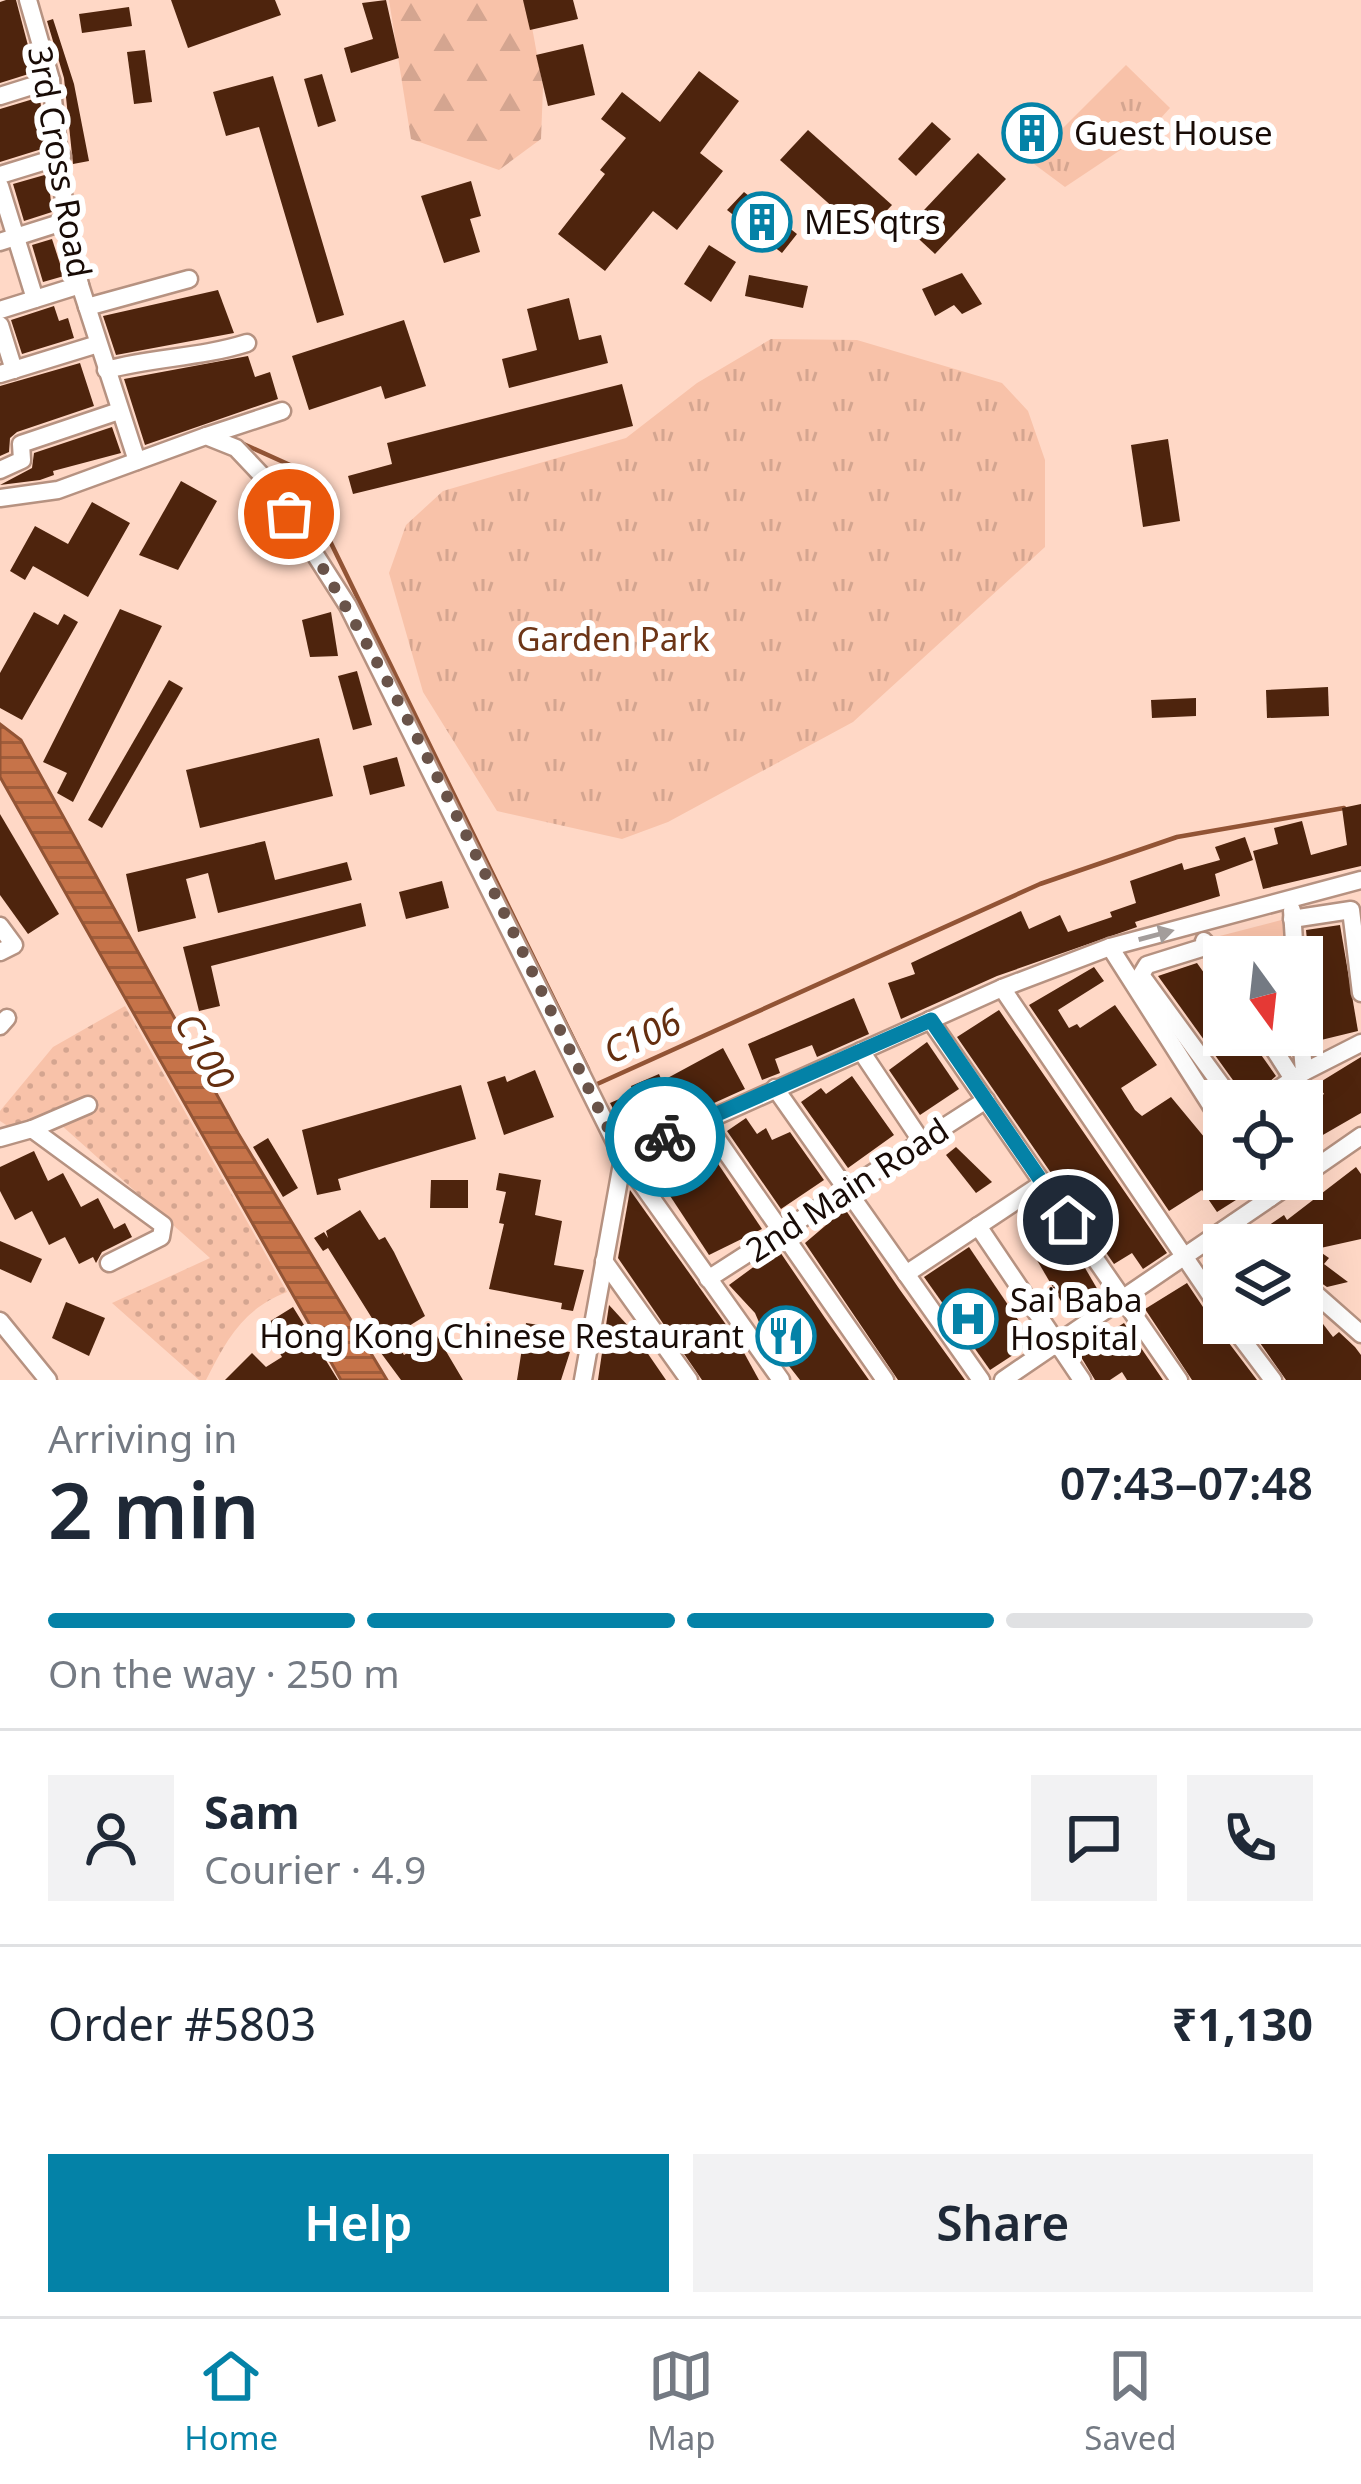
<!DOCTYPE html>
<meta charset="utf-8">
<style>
body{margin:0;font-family:"Noto Sans",sans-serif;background:#f2f2f3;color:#1f2937;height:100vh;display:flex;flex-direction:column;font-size:45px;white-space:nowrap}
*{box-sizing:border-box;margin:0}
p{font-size:39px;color:#747a83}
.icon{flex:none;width:66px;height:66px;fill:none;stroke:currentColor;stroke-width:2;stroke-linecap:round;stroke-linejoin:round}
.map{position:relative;height:1380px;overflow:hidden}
.side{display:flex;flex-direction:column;background:#fff;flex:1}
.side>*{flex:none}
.needle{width:78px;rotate:165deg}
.buttons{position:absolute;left:1203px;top:936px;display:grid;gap:24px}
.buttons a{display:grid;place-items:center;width:120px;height:120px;border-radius:0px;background:#fff;box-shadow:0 12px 48px #0002;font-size:60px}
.pin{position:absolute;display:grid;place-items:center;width:102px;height:102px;color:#fff;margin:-51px;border:6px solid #fff;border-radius:50%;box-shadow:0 3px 12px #0007}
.courier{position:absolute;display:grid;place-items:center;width:120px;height:120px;margin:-60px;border:9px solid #0482a7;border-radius:50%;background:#fff;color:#222;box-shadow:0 3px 15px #0007}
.head em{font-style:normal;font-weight:600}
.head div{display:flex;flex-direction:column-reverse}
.head{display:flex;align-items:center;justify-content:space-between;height:204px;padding:0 48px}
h1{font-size:78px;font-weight:600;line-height:90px}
.bar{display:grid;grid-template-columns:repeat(4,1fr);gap:18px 12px;align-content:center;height:144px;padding:0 48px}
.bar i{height:15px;border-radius:9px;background:#e0e1e3}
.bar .active{background:#0482a7}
.bar p{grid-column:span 4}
.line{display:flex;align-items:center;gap:30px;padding:0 48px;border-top:3px solid #e0e1e3}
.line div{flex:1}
.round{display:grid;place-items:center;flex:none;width:126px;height:126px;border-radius:0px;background:#f2f2f3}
.button{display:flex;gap:24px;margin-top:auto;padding:24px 48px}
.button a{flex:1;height:138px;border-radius:0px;background:#0482a7;color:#fff;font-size:48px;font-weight:600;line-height:138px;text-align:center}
.button a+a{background:#f2f2f3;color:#1f2937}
.dock{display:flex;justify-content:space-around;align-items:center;height:168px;border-top:3px solid #e0e1e3;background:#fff;font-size:33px;color:#747a83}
.dock a{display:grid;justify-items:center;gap:6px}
.dock .active{color:#0482a7}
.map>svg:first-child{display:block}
</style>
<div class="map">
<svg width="1361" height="1380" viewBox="0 0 1361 1380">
<defs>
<pattern id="grass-dots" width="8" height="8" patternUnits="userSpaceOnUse" patternTransform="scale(3)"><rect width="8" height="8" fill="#f8c2a9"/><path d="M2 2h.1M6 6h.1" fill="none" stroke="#d4a590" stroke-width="1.8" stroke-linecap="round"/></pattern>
<pattern id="forest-firs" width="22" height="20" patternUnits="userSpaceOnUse" patternTransform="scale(3)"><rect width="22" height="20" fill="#f8c2a9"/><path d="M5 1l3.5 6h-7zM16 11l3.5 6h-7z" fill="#d4a590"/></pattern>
<pattern id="park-tufts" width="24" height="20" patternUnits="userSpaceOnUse" patternTransform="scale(3)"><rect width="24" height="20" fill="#f8c2a9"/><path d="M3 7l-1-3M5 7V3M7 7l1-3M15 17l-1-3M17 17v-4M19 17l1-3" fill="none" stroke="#d4a590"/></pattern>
<pattern id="water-rules" width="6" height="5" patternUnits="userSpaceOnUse" patternTransform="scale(3)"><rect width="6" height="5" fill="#c67349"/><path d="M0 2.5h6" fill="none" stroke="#a05d3b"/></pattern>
</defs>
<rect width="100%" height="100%" fill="#ffd8c6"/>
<path fill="url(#grass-dots)" d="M125 1006 287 1292C243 1309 227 1339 206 1380H199L112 1303 210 1258 51 1116 14 1130 0 1121V1111L53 1047Z"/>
<path fill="url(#forest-firs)" d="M389 0H527L543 87 541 139 499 170 411 139Z"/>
<g fill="url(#park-tufts)">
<path d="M1126 65 1170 108 1149 131 1065 187 1030 161Z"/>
<path d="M771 339 857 340 1002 383 1028 411 1045 460V547L853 722 668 822 622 839 497 811 423 692 389 573 406 525 443 491 626 438 697 383Z"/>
<path d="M1285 919 1288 957H1224L1208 939Z"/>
</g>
<path fill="url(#water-rules)" stroke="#925435" stroke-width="3" d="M0 724 21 740 238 1133 387 1380H341L0 777Z"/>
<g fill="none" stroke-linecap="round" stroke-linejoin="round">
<g stroke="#925435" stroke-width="4.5">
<path d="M237 441 290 465 307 494 588 1069"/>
<path d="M595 1085 1040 884 1177 837 1344 808"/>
</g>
</g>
<g fill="#4e240d">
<path d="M6 0H16L35 72 0 83V2Z"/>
<path d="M171 0H275L281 15 188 48Z"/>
<path d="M386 0 399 58 351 73 344 48 373 39 362 3Z"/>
<path d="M523 0H573L578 19 530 30Z"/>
<path d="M129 7 132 26 82 33 79 14Z"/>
<path d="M53 19 74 84 89 161 73 164 64 78 47 21Z"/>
<path d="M583 44 595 95 548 106 536 55Z"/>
<path d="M145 50 152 102 134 104 127 52Z"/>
<path d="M699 71 739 101 700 153 723 171 677 230 653 211 605 271 558 234 605 174 600 170 626 138 601 119 622 92 660 122Z"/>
<path d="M322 74 336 121 318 127 304 79Z"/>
<path d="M273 76 344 315 317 323 259 127 226 136 213 92Z"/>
<path d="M40 97 45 148 0 162V109Z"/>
<path d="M1035 107 1057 126 1030 161 1007 140Z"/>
<path d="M932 122 951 139 916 176 898 159Z"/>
<path d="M808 130 892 205 864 235 780 160Z"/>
<path d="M978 153 1006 179 935 254 907 228Z"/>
<path d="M48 174 52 212 24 221 13 184Z"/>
<path d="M471 181 481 216 470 219 480 252 444 263 421 196Z"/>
<path d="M744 192 797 234 782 253 757 234 758 227 755 232 727 210Z"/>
<path d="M52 239 64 276 43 282 32 245Z"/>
<path d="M709 245 736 262 711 302 684 284Z"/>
<path d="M962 273 982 304 962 314 954 305 935 316 922 289Z"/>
<path d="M749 275 808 286 803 308 745 296Z"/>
<path d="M218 290 234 333 116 355 103 316Z"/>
<path d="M569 298 579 340 601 335 608 363 509 388 502 359 537 350 527 309Z"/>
<path d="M54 306 59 321 68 318 74 338 22 354 11 320Z"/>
<path d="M404 320 426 386 385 399 381 386 309 410 292 356Z"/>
<path d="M248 356 255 377 270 372 278 399 145 445 124 379Z"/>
<path d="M80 363 94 406 17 432 10 438 9 452 0 456V386Z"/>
<path d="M622 384 633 426 353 494 348 476 392 464 387 443Z"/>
<path d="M112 427 121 453 53 471 54 475 40 480 0 485 32 468 34 453Z"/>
<path d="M1168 439 1180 521 1143 527 1131 445Z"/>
<path d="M181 481 217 501 178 570 139 555Z"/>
<path d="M92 502 130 523 88 597 33 566 25 580 10 571 35 526 68 544Z"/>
<path d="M120 609 162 626 73 802 57 793 67 773 43 762Z"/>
<path d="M34 612 58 625 64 614 78 622 22 720 0 708V673Z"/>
<path d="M331 612 338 656 310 657 302 620Z"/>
<path d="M357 671 372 725 353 730 338 676Z"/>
<path d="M169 680 183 688 102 828 88 820Z"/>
<path d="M1328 687 1329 716 1267 718 1266 690Z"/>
<path d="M1196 698V716L1152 718 1151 700Z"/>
<path d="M319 738 333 796 200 828 186 770Z"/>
<path d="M397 757 405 786 370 795 363 766Z"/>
<path d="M1361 804V866L1263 889 1253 851 1278 844 1274 828 1302 821 1311 855 1347 845 1342 808Z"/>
<path d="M0 814 59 914 28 934 0 895Z"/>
<path d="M1245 837 1253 860 1215 874 1220 896 1135 922 1137 927 997 976 901 1019 888 983 915 974 911 963 1021 911 1029 929 1060 915 1068 932 1112 917 1110 912 1136 903 1130 881 1182 863 1184 870 1220 860 1215 847Z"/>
<path d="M265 841 275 880 347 862 352 880 218 913 208 873 186 879 196 918 138 932 126 874Z"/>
<path d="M442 881 449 908 406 919 399 892Z"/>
<path d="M361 903 366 926 211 966 220 1006 199 1011 183 947Z"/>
<path d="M1340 925 1358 1031 1317 1041 1306 930Z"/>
<path d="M1197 963 1224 1001V1035H1247L1276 1076 1248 1101 1158 976Z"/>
<path d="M1094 967 1104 981 1058 1010 1069 1028 1077 1024 1080 1028 1115 1005 1157 1065 1121 1088 1135 1110 1142 1116 1171 1097 1224 1161V1179H1238L1247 1193 1217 1212 1202 1190 1169 1211 1029 1005Z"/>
<path d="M854 998 869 1034 817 1057 812 1045 775 1059 780 1073 762 1080 748 1044Z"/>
<path d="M999 1010 1167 1253 1143 1269 1132 1253 1114 1264 957 1037Z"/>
<path d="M927 1042 959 1089 920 1115 889 1070Z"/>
<path d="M723 1048 745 1089 630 1141 610 1103 633 1093 631 1086 659 1074 662 1081Z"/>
<path d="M1361 1057V1113L1302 1147V1108L1324 1094 1317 1084Z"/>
<path d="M535 1070 554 1117 504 1135 487 1082 505 1076 507 1082Z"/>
<path d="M852 1076 894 1135 848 1168 801 1102 821 1088 826 1094Z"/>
<path d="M461 1085 476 1139 338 1179 341 1190 317 1195 302 1130Z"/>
<path d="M746 1118 757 1134 766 1128 772 1140 790 1132 824 1180 781 1209 727 1131Z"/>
<path d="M268 1138 298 1188 283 1197 253 1147Z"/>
<path d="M702 1140 762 1229 709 1255 651 1167Z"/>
<path d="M956 1147 992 1182 976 1193 946 1155Z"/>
<path d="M34 1151 48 1181 63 1173 81 1207 98 1198 114 1229 125 1223 132 1237 102 1252 96 1263 93 1257 79 1264 65 1237 49 1245 32 1211 15 1220 0 1191V1167Z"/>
<path d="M1356 1167 1361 1174V1239L1316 1249 1329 1258 1324 1264 1348 1282 1327 1287 1302 1270V1245H1271L1262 1230 1284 1215 1287 1220Z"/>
<path d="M499 1173 541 1180 535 1215 562 1221 554 1265 584 1270 573 1311 561 1309 562 1303 489 1289 504 1224 499 1223 506 1192 496 1190Z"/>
<path d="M431 1180H468V1208H430Z"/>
<path d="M630 1190 737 1340 759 1380H702L618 1258Z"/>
<path d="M845 1209 900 1290 965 1380H898L805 1243Z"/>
<path d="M360 1210 379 1240 385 1237 394 1252 425 1316 393 1336 404 1355 437 1336 463 1380H401L364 1330 375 1323 328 1248 323 1251 314 1238 324 1232 328 1238 326 1231Z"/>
<path d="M1044 1218 1078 1256 1102 1297 1071 1318 1021 1233Z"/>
<path d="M0 1241 42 1259 31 1283 0 1269Z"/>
<path d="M969 1247 1033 1342 990 1370 924 1277Z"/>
<path d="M778 1249 825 1318 869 1380H800L764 1334 755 1313 729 1285Z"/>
<path d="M1187 1283 1213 1322 1257 1380H1192L1145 1309Z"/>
<path d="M66 1302 105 1318 89 1356 52 1338Z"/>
<path d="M609 1305 631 1329 666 1380H598Z"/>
<path d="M1302 1306 1316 1324 1320 1320 1333 1337 1339 1332 1355 1347 1361 1355V1380H1286L1246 1323H1302Z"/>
<path d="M293 1307 338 1380H225L252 1353 266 1367 282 1357 264 1325Z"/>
<path d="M526 1323 539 1325 535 1346 570 1352 561 1380H517Z"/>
<path d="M1124 1323 1163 1380H1127L1122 1372 1110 1380H1095L1078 1352Z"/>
</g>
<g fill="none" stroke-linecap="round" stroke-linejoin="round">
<g stroke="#b69281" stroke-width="21">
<g id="minor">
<path d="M28 0 51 80 66 221 80 285 137 461"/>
<path d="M0 96 51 80"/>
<path d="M0 175 62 156"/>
<path d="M0 186 35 299"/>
<path d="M0 242 66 221"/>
<path d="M87 307 189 279"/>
<path d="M0 310 80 285"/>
<path d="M0 325 14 370"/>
<path d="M106 370C155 357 199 358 247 343"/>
<path d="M0 374 98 344"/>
<path d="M206 436 282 411"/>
<path d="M0 470 22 460 21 444 119 411"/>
<path d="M0 498 58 490 206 436 236 448 270 484 348 606 623 1158 781 1380"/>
<path d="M1292 910 1295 957"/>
<path d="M1292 919 1351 910 1361 993"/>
<path d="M0 926 14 945 0 952"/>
<path d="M1204 941 1224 971"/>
<path d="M1208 946 1147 965 1141 975 1233 1101"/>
<path d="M1110 947 1224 1126"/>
<path d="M1002 988 1224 1315"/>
<path d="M930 1020 1179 1380"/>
<path d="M0 1026 7 1018"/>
<path d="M1265 1035 1293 1079 1304 1072 1301 1035"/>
<path d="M861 1051 922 1142"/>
<path d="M1304 1072 1361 1043"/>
<path d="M775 1088 981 1380"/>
<path d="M1261 1101 1293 1079"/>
<path d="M703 1119 885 1380"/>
<path d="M32 1129 88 1105"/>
<path d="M0 1138 32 1129 163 1225 161 1237 109 1263"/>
<path d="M623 1158 1002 988 1110 947 1361 880"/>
<path d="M1302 1177 1361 1136"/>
<path d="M1258 1179 1270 1198"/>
<path d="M1234 1223 1259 1245"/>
<path d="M978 1226 1082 1380"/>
<path d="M604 1261 689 1380"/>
<path d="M906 1274 1043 1183"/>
<path d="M708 1279 986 1100"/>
<path d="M1302 1282 1361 1334"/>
<path d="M0 1321 48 1380"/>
<path d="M1230 1323 1273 1380"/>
<path d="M583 1380 623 1158"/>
<path d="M1003 1380 1298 1179"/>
</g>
</g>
<use href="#minor" stroke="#fff" stroke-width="16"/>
</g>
<defs><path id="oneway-solid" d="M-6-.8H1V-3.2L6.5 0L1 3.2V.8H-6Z" transform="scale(3)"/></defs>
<use fill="#a39d9b" href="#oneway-solid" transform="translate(1156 935) rotate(-15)"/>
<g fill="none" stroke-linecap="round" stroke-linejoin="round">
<path stroke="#695349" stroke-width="12" stroke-dasharray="0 21.6" d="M289 514C420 717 514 942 623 1158L665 1137"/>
<path stroke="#0482a7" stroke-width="15" d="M665 1137 931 1020 1068 1220"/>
</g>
<defs>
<g id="building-ring" transform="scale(3)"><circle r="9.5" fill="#fff" stroke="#0482a7" stroke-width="1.5"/><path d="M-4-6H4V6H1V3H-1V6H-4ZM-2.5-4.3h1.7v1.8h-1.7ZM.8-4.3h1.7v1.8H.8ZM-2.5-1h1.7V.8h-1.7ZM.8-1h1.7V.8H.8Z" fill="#0482a7"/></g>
<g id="hospital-ring" transform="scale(3)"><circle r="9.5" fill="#fff" stroke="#0482a7" stroke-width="1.5"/><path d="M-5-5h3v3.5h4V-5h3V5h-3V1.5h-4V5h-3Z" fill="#0482a7"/></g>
<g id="restaurant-ring" transform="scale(3)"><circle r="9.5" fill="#fff" stroke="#0482a7" stroke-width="1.5"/><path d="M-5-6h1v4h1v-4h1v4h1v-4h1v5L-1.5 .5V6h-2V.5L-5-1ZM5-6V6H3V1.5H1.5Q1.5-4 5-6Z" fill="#0482a7"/></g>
</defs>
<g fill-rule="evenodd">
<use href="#building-ring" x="1032" y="133"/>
<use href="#building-ring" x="762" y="222"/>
<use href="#hospital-ring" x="968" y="1319"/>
<use href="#restaurant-ring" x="786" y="1336"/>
</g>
<g text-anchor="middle" stroke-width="12" stroke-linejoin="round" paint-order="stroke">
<g font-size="33" fill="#180b06" stroke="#fff" text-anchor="start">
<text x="1074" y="145">Guest House</text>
<text x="804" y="234">MES qtrs</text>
<text x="1010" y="1312">Sai Baba<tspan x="1010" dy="38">Hospital</tspan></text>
<text x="744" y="1348" text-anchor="end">Hong Kong Chinese Restaurant</text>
</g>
<g font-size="33" fill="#180b06" stroke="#fff">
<text transform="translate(60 162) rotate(80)" y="12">3rd Cross Road</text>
<text transform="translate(847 1190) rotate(-33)" y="12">2nd Main Road</text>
</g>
<g font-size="33" fill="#6d3517" stroke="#fff">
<text x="613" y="651">Garden Park</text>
</g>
<g font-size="36" font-style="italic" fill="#652e0f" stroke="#fff">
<text transform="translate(642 1036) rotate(-25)" y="13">C106</text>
<text transform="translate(205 1051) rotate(60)" y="13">C100</text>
</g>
</g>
</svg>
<div class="buttons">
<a><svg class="needle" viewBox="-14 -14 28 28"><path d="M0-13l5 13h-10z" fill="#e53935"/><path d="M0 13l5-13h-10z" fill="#747a83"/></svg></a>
<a><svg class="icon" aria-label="locate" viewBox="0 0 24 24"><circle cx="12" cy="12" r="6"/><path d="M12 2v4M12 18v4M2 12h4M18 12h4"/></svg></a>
<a><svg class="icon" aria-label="layers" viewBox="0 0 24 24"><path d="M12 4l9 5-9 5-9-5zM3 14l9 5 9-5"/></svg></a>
</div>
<div class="pin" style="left:289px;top:514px;background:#ea580c"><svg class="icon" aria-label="bag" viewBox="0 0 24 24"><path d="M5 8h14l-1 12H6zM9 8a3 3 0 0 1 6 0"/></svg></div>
<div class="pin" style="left:1068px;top:1220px;background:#1f2937"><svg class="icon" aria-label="home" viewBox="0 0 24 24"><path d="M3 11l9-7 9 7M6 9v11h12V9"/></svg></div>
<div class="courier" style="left:665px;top:1137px"><svg class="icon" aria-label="bike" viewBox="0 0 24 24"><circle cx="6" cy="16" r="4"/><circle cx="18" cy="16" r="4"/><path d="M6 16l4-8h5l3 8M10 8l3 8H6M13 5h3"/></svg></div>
</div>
<section class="side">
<div class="head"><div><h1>2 min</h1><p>Arriving in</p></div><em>07:43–07:48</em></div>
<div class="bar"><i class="active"></i><i class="active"></i><i class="active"></i><i></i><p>On the way · 250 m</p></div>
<div class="line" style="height:216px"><a class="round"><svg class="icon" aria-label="person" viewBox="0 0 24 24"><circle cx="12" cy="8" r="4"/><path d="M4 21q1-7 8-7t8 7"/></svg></a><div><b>Sam</b><p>Courier · 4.9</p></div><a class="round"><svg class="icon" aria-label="chat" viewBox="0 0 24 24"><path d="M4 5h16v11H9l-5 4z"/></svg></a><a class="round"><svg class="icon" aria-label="phone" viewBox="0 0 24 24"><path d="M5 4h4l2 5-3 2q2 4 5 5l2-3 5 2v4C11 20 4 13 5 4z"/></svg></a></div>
<div class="line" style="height:156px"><div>Order #5803</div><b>₹1,130</b></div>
<div class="button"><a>Help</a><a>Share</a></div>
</section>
<nav class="dock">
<a class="active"><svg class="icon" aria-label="home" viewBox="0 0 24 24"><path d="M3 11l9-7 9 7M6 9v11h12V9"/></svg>Home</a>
<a><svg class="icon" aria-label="map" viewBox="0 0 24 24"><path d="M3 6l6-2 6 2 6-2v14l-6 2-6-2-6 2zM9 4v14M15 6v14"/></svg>Map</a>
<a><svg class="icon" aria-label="saved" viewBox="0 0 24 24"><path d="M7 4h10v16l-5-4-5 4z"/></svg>Saved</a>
</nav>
